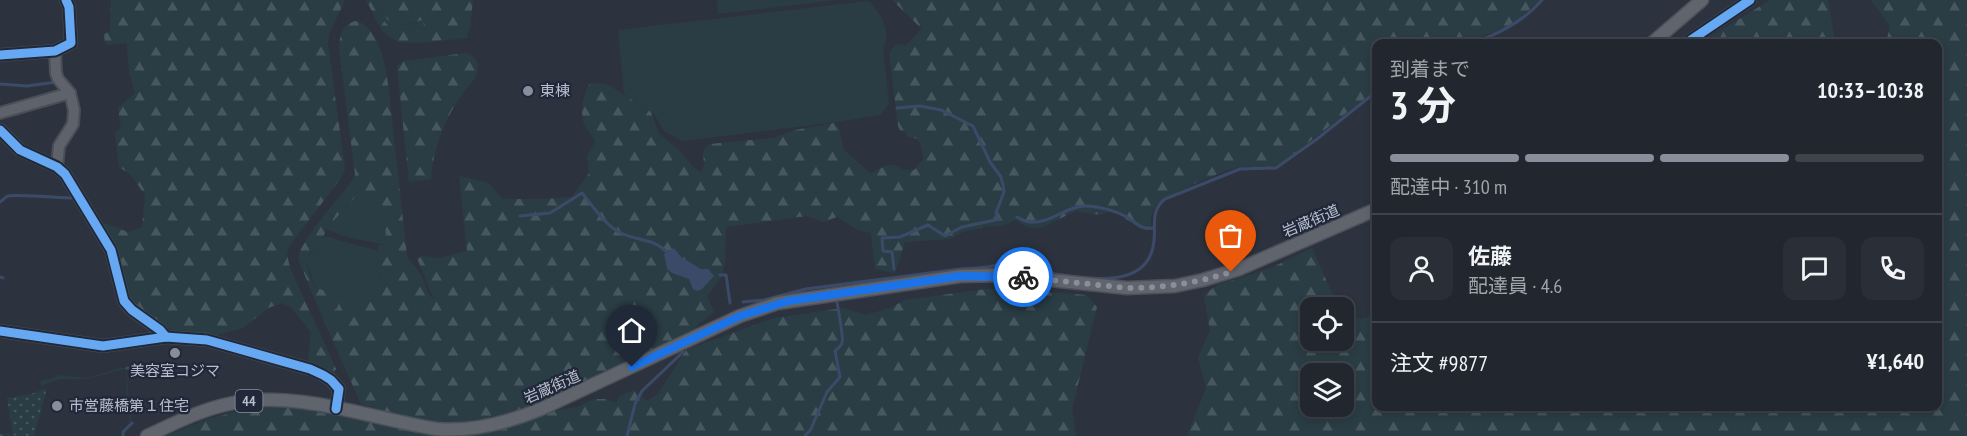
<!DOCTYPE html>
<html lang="ja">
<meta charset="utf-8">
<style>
body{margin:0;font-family:"PT Sans Narrow","Noto Sans JP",sans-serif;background:#2a2e36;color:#f1f3f6;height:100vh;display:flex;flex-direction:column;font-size:22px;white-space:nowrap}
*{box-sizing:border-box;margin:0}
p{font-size:20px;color:#a2a5aa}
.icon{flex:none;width:33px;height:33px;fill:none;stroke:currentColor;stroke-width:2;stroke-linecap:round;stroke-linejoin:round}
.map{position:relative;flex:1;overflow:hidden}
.side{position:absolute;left:1372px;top:39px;width:570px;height:372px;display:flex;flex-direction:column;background:#22262e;border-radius:12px;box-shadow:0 3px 9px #0003,0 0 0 2px #3f434a}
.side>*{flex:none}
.fabs{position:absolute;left:1300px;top:297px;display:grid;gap:12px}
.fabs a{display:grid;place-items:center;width:54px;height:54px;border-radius:12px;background:#22262e;box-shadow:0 3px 9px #0003,0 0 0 2px #3f434a;font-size:30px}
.pin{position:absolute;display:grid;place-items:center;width:51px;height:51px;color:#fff;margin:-62px -26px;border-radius:50% 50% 50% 0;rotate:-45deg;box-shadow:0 0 6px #0007}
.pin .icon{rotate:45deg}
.courier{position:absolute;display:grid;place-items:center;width:60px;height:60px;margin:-30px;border:4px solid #1a73e8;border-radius:50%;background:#fff;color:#222;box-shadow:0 2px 8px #0007}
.headline em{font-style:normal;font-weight:700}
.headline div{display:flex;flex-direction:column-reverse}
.headline{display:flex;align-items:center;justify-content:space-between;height:102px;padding:0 18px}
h1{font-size:39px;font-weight:700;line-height:45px}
.bar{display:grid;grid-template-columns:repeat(4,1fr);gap:9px 6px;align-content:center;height:72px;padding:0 18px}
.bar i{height:8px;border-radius:4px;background:#3f434a}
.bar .active{background:#888e9b}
.bar p{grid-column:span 4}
.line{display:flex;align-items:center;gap:15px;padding:0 18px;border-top:2px solid #3f434a}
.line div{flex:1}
.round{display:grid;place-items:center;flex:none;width:63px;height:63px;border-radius:12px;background:#2a2e36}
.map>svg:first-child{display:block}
</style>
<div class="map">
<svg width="1967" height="436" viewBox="0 0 1967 436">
<defs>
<pattern id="forest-firs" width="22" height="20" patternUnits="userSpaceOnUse" patternTransform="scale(1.5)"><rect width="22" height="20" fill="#2a3d44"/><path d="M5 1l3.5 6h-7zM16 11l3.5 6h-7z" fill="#47575e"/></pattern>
<pattern id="park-dots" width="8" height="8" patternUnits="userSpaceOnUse" patternTransform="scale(1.5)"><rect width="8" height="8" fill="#2a3d44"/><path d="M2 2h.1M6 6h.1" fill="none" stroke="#47575e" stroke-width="1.8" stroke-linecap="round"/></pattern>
</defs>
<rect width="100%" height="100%" fill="#2d333e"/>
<g fill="#2a3d44">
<path d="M371 0H374L382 14 405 25 423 20 425 27C389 34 388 31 371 0Z"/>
<path d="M717 0H837L718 14Z"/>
<path d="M869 1C881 15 892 30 883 49L889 104 880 115 837 122 682 141 664 131 654 114 624 94 618 30Z"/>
<path d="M360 194 383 206 385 217 386 245 346 237 326 229 357 195Z"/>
<path d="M325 236 378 251 377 262 383 290 379 299 365 303 341 296 337 308 323 319 321 314 331 305 314 284 306 259Z"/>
<path d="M120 368H126L131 420 129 423V412L124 409 127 392 125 369 87 379H59L41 386V380L52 379 59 375 87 378Z"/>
</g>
<g fill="url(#forest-firs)" fill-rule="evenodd">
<path d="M111 0H345L329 34 328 44 345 169 341 178 290 245 287 254 290 268 336 369 334 374 311 365 308 356 311 332 291 307 282 303 268 308 243 328 214 336 188 333 162 327 129 302 98 224 104 223 128 232 142 227 145 195 130 174 119 167 115 133 121 127 118 108 135 93 129 71 127 43 108 45 105 43 104 34 110 31Z"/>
<path d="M366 0H371C389 29 388 35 424 27L423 20C394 27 390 28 374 0H473L470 28 466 38 415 43 398 42 382 31Z"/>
<path d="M892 0H1540L1514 23 1467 43 1377 44V89L1282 163C1262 173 1253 163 1236 168 1220 172 1164 195 1155 207 1150 214 1151 222 1151 230L1140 229 1113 210 1100 215 1076 211 1040 228 1027 227 1016 220 1001 226H989L963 232 949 239 905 242 895 273 875 269 871 233 858 230 837 217 823 222 807 216 726 227 725 262 722 276 707 296 714 312 697 325 695 332 538 403 493 418 466 422H439L400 415 361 404 323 319 337 308 341 296 365 303 379 299 383 290 377 262 378 245H386L385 217 383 206 360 195H357L326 229C320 257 293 245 316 288L336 294 331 305 321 314 298 259C299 242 340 197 352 181L355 174 339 48C340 34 342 26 355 21 377 24 386 65 388 84L407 256C411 265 415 265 419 272 426 282 425 292 434 300L417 258 423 256 440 258 467 251 459 176 489 183 502 199H545L572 197 589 173 587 156 595 142C593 135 588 132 585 126 579 114 583 94 590 83L605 84 610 86 651 112 659 134 679 150 694 168 701 172 704 165 703 151 710 144 773 138 795 130 834 123 839 128 844 150 869 172 872 173C899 156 892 172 914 170L924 159C920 149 923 136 909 138L905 132 900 130 898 126 889 53 896 44 906 45 922 29Z"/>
<path d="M1770 0H1828L1835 43H1700Z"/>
<path d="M1871 0H1967V436H1187L1206 388 1198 357 1210 331 1204 295 1217 285 1271 268 1312 248 1338 307 1311 308V340H1344V313L1362 319 1377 314V406H1938V44L1886 43 1890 26ZM1311 374H1344V406H1311Z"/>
<path d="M466 53C477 56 480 65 476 75 473 83 465 89 460 97 443 123 433 149 431 179L409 182 397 66 404 61Z"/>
<path d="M986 289H1018L1086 295 1097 307 1072 409 1076 436H465L514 427 554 411 577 407 594 399H605L616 403 620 396 634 390 647 401 658 394 686 350 760 323 774 318 843 308 866 315 890 308 905 300Z"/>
<path d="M273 407H291L441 436H166L208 419 235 412Z"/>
</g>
<path fill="url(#park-dots)" d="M47 388 34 436 5 435V433L13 434 7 398 28 395Z"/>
<path fill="#3c4a69" d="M674 248 681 257 701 269H708L714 276 702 289 697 291 693 289 689 279 672 273 667 269 664 254Z"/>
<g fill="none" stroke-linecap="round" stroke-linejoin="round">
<g stroke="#3c4a69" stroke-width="3">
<path d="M1472 44C1499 33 1523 22 1542 0"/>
<path d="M0 84 27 86 56 82"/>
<path d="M897 108 920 106 941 110 973 126 990 162 1001 177 1003 185 1004 192 996 213 997 219"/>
<path d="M0 202C3 200 5 197 8 196 14 194 62 198 72 198"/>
<path d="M520 216 550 213 582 193C593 206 604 224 619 232 635 241 654 238 667 252"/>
<path d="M1017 217C1021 219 1025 222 1030 222 1051 224 1067 205 1088 206 1100 207 1115 211 1125 216 1136 222 1140 230 1154 228"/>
<path d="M894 269 892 252 883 251 882 238 900 237 928 225 945 236 962 227 1000 219"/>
<path d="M720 275H726L730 303"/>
<path d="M0 277 3 278"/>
<path d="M743 302 764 300 806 289 960 269C973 268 987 269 999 264 1010 260 1020 253 1031 252L1044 272C1078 277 1149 294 1154 241 1156 224 1150 211 1165 199L1240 169 1276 168 1317 139 1377 91"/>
<path d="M127 368H153L162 364"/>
<path d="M0 435 2 436"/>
<path d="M123 436V432L132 423"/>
<path d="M627 436 635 404 642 391 683 352"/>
<path d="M805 436 811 429 827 392 840 377 835 351C837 349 841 347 842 343 844 339 838 308 837 302"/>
</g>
<g stroke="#4a4e56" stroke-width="14">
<g id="minor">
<path d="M1685 44 1750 0"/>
<path d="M55 51 56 73 58 79 70 93 74 110 73 124 59 146 57 167"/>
<path d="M0 55 55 51 71 43 69 7 66 0"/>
<path d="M0 113 70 93"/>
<path d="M0 130 20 150 57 167 65 174 111 250 124 301 132 310 160 330 166 337"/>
<path d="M0 331 103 346 166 337 207 340 310 369 323 375 331 380 339 389 336 409"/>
</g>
</g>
<g stroke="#4b505a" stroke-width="15">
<g id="major">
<path d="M1651 44 1702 0"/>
<path d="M147 436C175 423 202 409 233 403 299 390 372 419 437 429 473 432 507 423 541 409L740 316 778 303 960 276 1002 275 1127 288 1175 286 1203 280 1239 269 1377 209"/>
</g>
</g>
<use href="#minor" stroke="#5e626b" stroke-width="10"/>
<use href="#major" stroke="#60646c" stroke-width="12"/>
<g stroke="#202839" stroke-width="13">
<g id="cycleway">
<path d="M1685 44 1750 0"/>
<path d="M0 55 55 51 71 43 69 7 66 0"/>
<path d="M0 130 20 150 57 167 65 174 111 250 124 301 132 310 160 330 166 337"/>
<path d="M0 331 103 346 166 337 207 340 310 369 323 375 331 380 339 389 336 409"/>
</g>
</g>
<use href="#cycleway" stroke="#66a8f1" stroke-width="9"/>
</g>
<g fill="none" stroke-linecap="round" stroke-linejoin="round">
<path stroke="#888e9b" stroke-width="6" stroke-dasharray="0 10.8" d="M1023 277 1127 288C1163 288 1197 283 1231 272"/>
<path stroke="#1a73e8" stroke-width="8" d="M632 367 740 316 788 301 960 276 1023 277"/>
</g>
<g fill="#888e9b" stroke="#202839" stroke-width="2">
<circle cx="528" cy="91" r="6"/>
<circle cx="175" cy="353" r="6"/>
<circle cx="57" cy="406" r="6"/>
</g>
<g text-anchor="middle" stroke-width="4.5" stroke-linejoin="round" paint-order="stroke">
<rect fill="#202839" stroke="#8b92a1" stroke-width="1.5" x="235.5" y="390" width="27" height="22" rx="4.5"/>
<g font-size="14" font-weight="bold" fill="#b9bfcd">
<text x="249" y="406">44</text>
</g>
<g font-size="15" fill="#b9bfcd" stroke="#202839" text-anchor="start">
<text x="540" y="96">東棟</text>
<text x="175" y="376" text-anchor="middle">美容室コジマ</text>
<text x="69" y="411">市営藤橋第１住宅</text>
</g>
<g font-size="15" fill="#b9bfcd" stroke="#202839">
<text transform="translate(1311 221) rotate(-23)" y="5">岩蔵街道</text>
<text transform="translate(552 387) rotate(-24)" y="5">岩蔵街道</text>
</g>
</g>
</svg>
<div class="fabs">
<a><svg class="icon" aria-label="locate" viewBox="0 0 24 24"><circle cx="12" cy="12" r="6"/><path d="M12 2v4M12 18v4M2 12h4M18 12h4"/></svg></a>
<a><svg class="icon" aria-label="layers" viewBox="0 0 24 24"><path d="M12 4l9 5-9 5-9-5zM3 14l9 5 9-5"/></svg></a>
</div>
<div class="pin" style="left:1231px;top:272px;background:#ea580c"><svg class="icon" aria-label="bag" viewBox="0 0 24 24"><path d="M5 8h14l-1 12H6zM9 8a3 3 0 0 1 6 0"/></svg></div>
<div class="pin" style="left:632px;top:367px;background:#1f2937"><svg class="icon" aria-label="home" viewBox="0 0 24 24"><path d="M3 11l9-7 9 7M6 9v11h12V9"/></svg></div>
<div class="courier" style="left:1023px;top:277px"><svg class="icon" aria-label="bike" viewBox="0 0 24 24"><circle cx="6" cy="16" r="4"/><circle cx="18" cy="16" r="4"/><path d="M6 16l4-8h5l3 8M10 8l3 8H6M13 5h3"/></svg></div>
<section class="side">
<div class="headline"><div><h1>3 分</h1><p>到着まで</p></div><em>10:33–10:38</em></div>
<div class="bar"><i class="active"></i><i class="active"></i><i class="active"></i><i></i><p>配達中 · 310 m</p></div>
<div class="line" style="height:108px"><a class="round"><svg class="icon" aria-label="person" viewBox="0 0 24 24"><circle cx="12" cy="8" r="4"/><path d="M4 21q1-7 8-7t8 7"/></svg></a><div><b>佐藤</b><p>配達員 · 4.6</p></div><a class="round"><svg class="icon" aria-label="chat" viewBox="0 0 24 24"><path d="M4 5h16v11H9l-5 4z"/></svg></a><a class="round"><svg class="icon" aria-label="phone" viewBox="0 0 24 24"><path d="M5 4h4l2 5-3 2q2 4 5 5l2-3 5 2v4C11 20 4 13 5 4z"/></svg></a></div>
<div class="line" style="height:78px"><div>注文 #9877</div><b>¥1,640</b></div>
</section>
</div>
